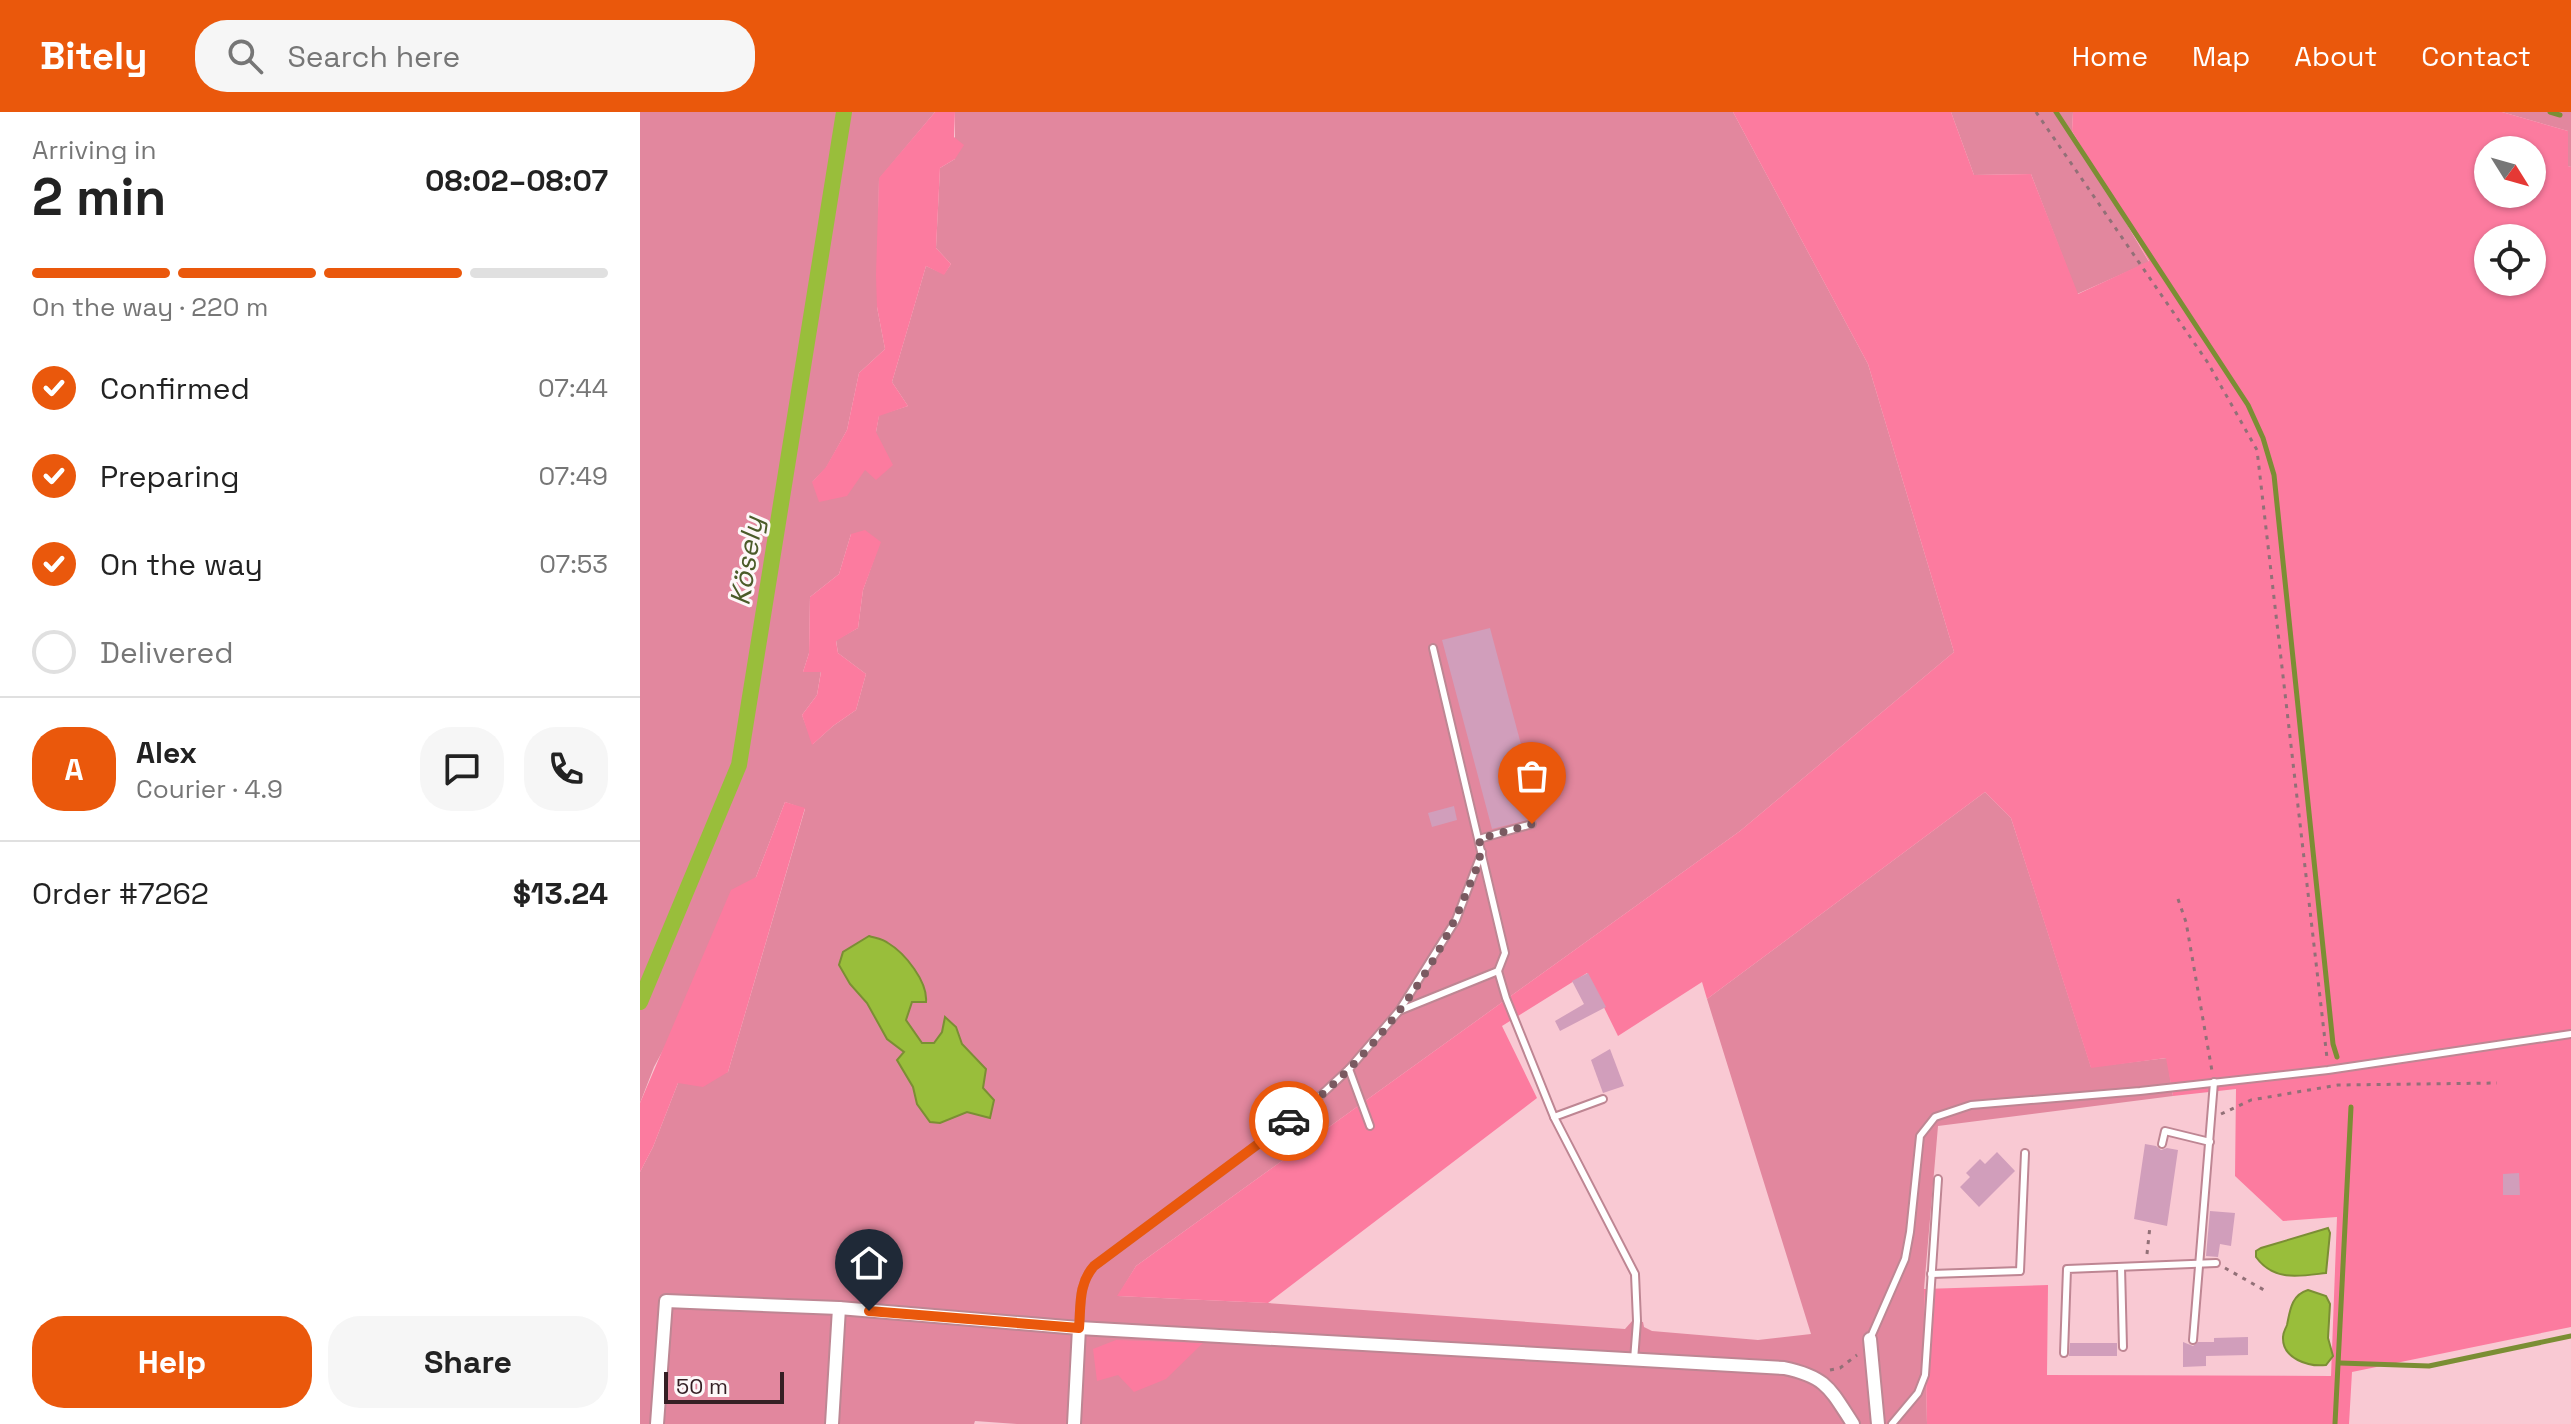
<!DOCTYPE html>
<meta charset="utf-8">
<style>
body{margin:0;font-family:"Space Grotesk",sans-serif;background:#f6f6f6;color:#222;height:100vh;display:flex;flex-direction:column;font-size:30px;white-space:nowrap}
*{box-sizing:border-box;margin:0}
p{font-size:26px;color:#767676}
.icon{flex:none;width:44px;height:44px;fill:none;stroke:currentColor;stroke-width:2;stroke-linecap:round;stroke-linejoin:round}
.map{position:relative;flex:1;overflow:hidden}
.sheet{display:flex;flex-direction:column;background:#fff;width:640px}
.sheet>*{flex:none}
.needle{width:52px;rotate:127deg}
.fabs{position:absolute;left:1834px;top:24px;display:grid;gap:16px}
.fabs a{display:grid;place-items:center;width:72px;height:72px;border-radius:50%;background:#fff;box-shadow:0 2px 6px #0004;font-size:40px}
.scale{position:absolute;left:24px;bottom:20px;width:120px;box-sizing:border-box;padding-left:8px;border:4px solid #351f24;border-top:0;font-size:22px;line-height:28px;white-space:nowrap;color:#351f24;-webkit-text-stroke:6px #fdf7f8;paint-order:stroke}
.pin{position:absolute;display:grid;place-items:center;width:68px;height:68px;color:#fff;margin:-82px -34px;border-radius:50% 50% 50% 0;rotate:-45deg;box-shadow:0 0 8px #0007}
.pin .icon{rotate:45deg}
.courier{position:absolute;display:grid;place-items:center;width:80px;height:80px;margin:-40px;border:6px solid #ea580c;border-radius:50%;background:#fff;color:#222;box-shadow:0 2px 10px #0007}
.headline em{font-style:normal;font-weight:600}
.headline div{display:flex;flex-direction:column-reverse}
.headline{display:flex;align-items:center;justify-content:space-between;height:136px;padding:0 32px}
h1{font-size:52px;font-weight:600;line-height:60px}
.bar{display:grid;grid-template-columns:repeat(4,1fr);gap:12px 8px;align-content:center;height:96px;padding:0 32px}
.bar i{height:10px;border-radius:6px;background:#e0e0e0}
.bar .active{background:#ea580c}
.bar p{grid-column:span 4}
.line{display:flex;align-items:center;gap:20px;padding:0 32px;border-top:2px solid #e0e0e0}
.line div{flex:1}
.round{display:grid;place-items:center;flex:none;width:84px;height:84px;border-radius:32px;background:#f6f6f6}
ol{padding:0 32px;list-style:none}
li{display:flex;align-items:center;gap:24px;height:88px}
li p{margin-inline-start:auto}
li .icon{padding:8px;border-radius:50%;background:#ea580c;color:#fff;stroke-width:4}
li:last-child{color:#767676}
li i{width:44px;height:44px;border:4px solid #e0e0e0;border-radius:50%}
.action{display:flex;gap:16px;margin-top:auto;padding:16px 32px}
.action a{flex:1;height:92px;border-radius:32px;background:#ea580c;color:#fff;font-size:32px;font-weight:600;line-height:92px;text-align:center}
.action a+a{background:#f6f6f6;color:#222}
header{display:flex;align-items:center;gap:48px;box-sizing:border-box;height:112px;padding:0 40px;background:#ea580c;color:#fff}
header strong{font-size:38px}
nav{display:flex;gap:44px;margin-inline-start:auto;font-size:28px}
.search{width:560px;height:72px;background:#f6f6f6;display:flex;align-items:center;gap:20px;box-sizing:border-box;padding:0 28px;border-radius:32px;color:#767676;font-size:30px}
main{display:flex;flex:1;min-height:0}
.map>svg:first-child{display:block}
</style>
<header>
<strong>Bitely</strong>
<div class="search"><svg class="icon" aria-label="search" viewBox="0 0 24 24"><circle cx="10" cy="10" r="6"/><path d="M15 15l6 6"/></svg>Search here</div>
<nav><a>Home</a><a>Map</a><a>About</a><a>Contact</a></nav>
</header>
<main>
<section class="sheet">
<div class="headline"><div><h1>2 min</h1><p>Arriving in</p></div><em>08:02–08:07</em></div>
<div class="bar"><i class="active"></i><i class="active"></i><i class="active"></i><i></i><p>On the way · 220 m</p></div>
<ol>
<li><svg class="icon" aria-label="check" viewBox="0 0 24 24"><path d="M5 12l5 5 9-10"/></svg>Confirmed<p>07:44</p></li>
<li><svg class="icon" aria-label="check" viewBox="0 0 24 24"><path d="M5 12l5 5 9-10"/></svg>Preparing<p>07:49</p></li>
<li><svg class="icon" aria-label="check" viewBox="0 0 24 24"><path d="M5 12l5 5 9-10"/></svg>On the way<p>07:53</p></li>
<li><i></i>Delivered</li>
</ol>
<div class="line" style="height:144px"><b class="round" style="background:#ea580c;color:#fff">A</b><div><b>Alex</b><p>Courier · 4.9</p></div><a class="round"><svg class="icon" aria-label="chat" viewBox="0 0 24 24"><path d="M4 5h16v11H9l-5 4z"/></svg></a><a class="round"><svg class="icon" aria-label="phone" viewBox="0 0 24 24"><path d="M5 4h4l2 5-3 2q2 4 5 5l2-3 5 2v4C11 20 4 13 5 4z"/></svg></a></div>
<div class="line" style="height:104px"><div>Order #7262</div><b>$13.24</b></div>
<div class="action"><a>Help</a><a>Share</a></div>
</section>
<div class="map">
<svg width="1931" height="1312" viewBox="0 0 1931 1312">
<rect width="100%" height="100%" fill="#f9c9d3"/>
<g fill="#e2879e" fill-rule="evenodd">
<path d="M0 0H295L239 67 237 195 245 237 219 261 207 318 186 356 172 370 236 320 239 303 268 294 252 270 286 154 304 162 311 152 296 136 300 56 315 47V0H1093L1228 252 1314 540 1100 719 496 1154 478 1184 628 1191 985 1217 993 1208 1003 1210 1004 1215 1012 1219 1118 1228 1171 1222 1067 887 1345 680 1371 706 1451 955 1527 946 1533 984 1298 1014 1284 1177 1287 1312H377L335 1309 334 1312H0V1060L13 1035 38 971 88 960 165 697 145 690 116 765 14 955 0 991ZM211 422 240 430 223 478 218 516 196 528 198 541 226 562 216 598 193 614 173 632 162 603 177 583 181 559 163 560 169 541 170 485 199 462Z"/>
<path d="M1311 0H1433L1432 19 1509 150 1437 182 1391 62 1334 63Z"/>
<path d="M1862 0H1931V55L1928 54V19Z"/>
</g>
<g fill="#fc7b9f" fill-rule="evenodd">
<path d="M295 0H315L314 25 324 33 315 47 300 56 296 136 311 152 304 163 286 154 252 270 268 294 239 304 236 320 253 353 236 368 225 358 207 384 179 390 172 370 186 355 207 318 219 261 245 237 237 195 236 163 239 66Z"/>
<path d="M1093 0H1311L1334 63 1391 62 1438 182 1509 149 1432 19 1433 0H1862L1928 19V54L1931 55V1215L1712 1260 1709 1312H1287L1284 1177 1408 1173 1407 1263 1691 1264 1697 1105 1643 1109 1595 1064 1596 977 1533 984 1526 946 1451 956 1371 706 1345 680 1067 887 1062 870 978 924 947 861 862 914 897 986 628 1191 477 1184 496 1154 1100 719 1314 540 1228 252ZM1848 38H1892V82H1848ZM1848 126H1892V170H1848Z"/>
<path d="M225 418 241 430 223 478 218 516 196 529 198 541 226 562 216 598 193 614 172 633 162 603 177 583 181 560H163L169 541 170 485 199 462 211 422Z"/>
<path d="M145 690 165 696 88 960 63 975 38 971 13 1035 0 1060V991L91 778 116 765Z"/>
<path d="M476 1228 563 1231 526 1267 494 1280 478 1263 457 1269 453 1237Z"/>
</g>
<g fill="#99be3b" stroke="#7b8e34" stroke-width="2">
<path d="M229 824C235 826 243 827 248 831 265 841 288 870 286 890H272L266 908 282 931H294L302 920 305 905 316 915 322 932 346 957 343 976 354 988 350 1006 327 1000 300 1011 290 1010 277 992 273 975 257 948 264 940 247 927 227 891 210 872 199 853 203 840Z"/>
<path d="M1688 1116 1690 1121 1686 1161C1660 1164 1634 1170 1616 1145V1139L1621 1136Z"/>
<path d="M1668 1178 1686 1184 1690 1192 1688 1226 1693 1244 1686 1253C1669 1255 1642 1247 1643 1225 1643 1220 1645 1218 1647 1213 1650 1199 1651 1183 1668 1178Z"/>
</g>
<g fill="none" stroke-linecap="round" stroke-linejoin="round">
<g stroke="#7b8e34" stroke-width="5">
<path d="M1416 0 1608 293 1623 326 1634 363 1693 932 1697 945"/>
<path d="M1910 0 1920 3"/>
<path d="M1700 1251 1789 1254 1931 1224"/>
<path d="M1695 1312 1711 995"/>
</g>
<path stroke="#99be3b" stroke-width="16" d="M0 890 99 653 204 0"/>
</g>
<g fill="#d19ebb">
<path d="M850 516 883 640 869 644 882 689 891 687 896 706 852 717 802 528Z"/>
<path d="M814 694 817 708 792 715 788 701Z"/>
<path d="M948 861 966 895 920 919 915 909 944 892 932 869Z"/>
<path d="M970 937 984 974 963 981 951 948Z"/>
<path d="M1505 1032 1516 1034 1521 1038 1527 1036 1538 1038 1527 1114 1494 1107Z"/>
<path d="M1357 1040 1375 1059 1339 1095 1320 1075 1330 1065 1326 1061 1340 1047 1345 1052Z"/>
<path d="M1879 1061 1880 1083H1863V1062Z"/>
<path d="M1570 1099 1595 1101 1591 1134 1580 1132 1578 1145 1566 1144Z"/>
<path d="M1608 1225V1243L1566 1244V1254L1543 1255V1230L1553 1234 1558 1230H1574V1226Z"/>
<path d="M1430 1231H1477V1244H1429Z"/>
</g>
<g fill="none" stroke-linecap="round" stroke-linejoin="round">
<g stroke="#be8693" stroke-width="10">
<g id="lane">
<path d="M839 727 892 712"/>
<path d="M858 859 866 886 914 1005 995 1162 997 1209 994 1248"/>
<path d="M759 899 816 808 842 740"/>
<path d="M709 957 730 1014"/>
<path d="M914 1005 963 987"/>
<path d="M1522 1032 1525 1019 1570 1030"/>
<path d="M1481 1155 1483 1235"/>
<path d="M1291 1162 1380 1159 1385 1041"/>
<path d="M439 1216C441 1194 438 1172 454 1154L668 995 709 957 759 899 858 859 865 841 793 536"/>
<path d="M1230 1227 1265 1147 1270 1120 1280 1024 1295 1005 1331 993 1500 979 1688 958 1931 922"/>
<path d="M1553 1228 1574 970"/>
<path d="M1424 1241 1427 1157 1576 1151"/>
<path d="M1252 1312 1278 1281 1285 1263 1298 1067"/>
</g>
</g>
<g stroke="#be8693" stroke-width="16">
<g id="street">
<path d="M1230 1227 1238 1312"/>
<path d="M17 1312 26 1189 199 1196 439 1216 1144 1256C1187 1265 1190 1277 1213 1312"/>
<path d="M192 1312 199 1196"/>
<path d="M434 1312 439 1216"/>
</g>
</g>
<g stroke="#927077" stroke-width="3" stroke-dasharray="4 6" stroke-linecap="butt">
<path d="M1396 0 1568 251 1617 338 1687 946"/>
<path d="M1538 787 1546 810 1572 959"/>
<path d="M1581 1002 1611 988 1698 973 1857 971"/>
<path d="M1507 1142 1510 1114"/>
<path d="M1585 1156 1624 1178"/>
<path d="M1190 1258 1200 1256 1217 1243"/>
</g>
<use href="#lane" stroke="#fff" stroke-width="6"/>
<use href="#street" stroke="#fff" stroke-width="12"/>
</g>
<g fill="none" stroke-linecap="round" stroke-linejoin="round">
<path stroke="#7a5a61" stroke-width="8" stroke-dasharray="0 14.4" d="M649 1009C725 953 793 867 827 779 834 761 844 747 839 727L892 712"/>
<path stroke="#ea580c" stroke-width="10" d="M229 1199 439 1216C441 1194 438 1172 454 1154L649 1009"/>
</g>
<g text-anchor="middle" stroke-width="6" stroke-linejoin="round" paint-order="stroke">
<g font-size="28" font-style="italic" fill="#4b5b29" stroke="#fdf7f8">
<text transform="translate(106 449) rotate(-81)" y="10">Kösely</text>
</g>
</g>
</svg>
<div class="fabs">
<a><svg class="needle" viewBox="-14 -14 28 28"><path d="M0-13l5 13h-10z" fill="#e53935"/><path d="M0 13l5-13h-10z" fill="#767676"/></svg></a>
<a><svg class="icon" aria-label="locate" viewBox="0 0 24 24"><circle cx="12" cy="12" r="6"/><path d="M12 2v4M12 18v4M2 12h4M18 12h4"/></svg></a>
</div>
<div class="scale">50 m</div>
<div class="pin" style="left:892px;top:712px;background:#ea580c"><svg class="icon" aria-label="bag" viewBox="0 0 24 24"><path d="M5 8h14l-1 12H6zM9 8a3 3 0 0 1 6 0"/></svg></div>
<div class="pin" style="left:229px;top:1199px;background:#1f2937"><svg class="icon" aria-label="home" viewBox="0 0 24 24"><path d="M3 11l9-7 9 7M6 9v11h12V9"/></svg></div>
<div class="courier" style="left:649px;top:1009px"><svg class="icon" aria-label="car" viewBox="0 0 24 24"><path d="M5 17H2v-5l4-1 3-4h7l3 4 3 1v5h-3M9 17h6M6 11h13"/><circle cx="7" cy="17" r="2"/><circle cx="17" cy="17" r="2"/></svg></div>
</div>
</main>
